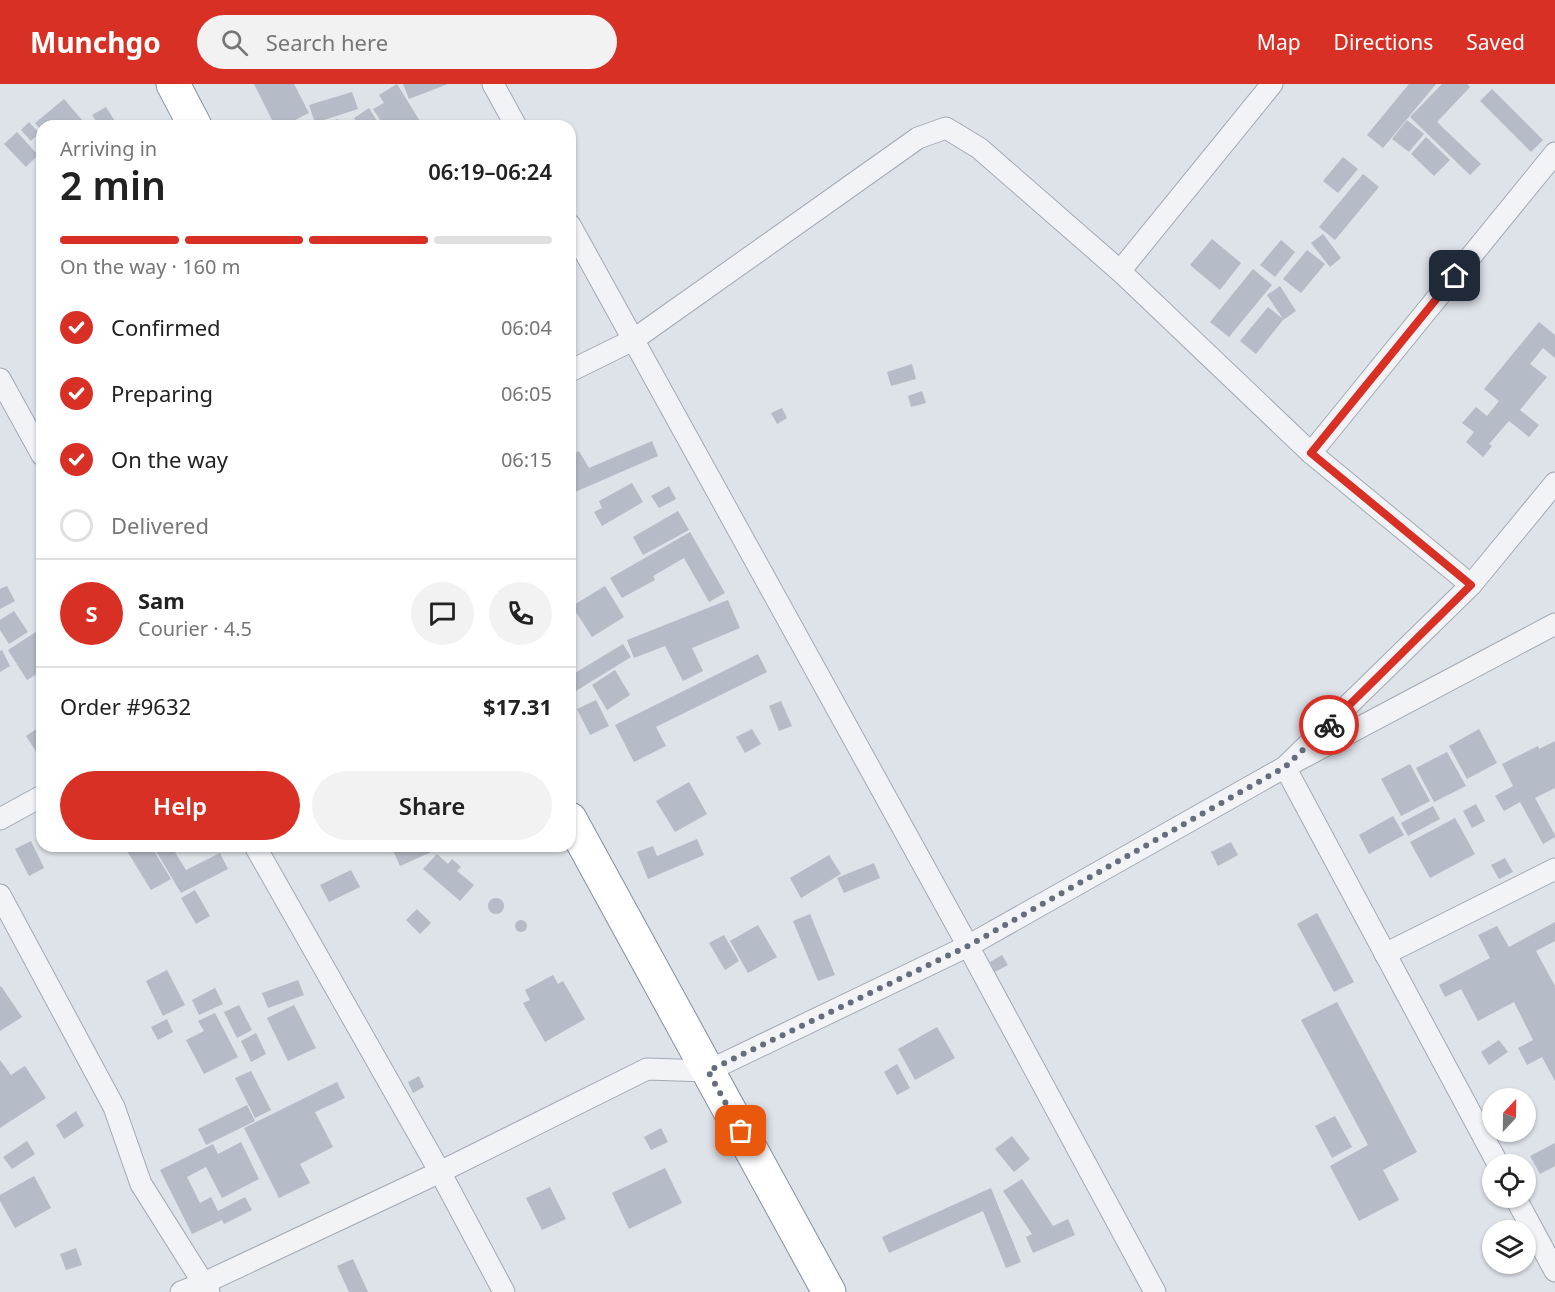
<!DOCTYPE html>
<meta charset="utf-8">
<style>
body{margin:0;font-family:"Noto Sans",sans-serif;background:#f2f2f2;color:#222;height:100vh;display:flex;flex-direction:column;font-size:22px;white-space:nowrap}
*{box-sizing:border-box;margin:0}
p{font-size:20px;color:#767676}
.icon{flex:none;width:33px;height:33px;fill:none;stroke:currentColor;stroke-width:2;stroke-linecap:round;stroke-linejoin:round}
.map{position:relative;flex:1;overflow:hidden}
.side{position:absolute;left:36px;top:36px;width:540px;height:732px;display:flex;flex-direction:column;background:#fff;border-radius:18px;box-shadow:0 2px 4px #0004}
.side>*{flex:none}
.needle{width:39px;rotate:22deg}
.tools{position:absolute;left:1482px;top:1004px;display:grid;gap:12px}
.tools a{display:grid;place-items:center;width:54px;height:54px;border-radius:50%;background:#fff;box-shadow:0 2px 4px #0004;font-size:30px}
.pin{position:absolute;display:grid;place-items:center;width:51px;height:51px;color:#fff;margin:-26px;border-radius:12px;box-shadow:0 3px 9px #0006}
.courier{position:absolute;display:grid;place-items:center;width:60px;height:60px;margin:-30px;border:4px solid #d93025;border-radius:50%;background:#fff;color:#222;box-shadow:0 2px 8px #0007}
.overview em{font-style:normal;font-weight:600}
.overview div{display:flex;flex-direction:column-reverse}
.overview{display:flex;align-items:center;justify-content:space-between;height:102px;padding:0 24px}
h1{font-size:39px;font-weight:600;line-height:45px}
.bar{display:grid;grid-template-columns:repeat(4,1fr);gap:9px 6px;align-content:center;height:72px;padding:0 24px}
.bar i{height:8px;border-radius:4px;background:#e0e0e0}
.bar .selected{background:#d93025}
.bar p{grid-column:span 4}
.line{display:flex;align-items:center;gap:15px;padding:0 24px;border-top:2px solid #e0e0e0}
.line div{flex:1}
.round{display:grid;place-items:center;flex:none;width:63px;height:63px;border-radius:32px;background:#f2f2f2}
ol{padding:0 24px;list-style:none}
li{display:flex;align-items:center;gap:18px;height:66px}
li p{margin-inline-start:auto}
li .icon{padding:6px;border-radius:50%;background:#d93025;color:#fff;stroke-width:4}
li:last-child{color:#767676}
li i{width:33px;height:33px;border:3px solid #e0e0e0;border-radius:50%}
.action{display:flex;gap:12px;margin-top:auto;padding:12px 24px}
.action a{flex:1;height:69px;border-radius:36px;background:#d93025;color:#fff;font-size:24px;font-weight:600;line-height:69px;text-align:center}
.action a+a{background:#f2f2f2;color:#222}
header{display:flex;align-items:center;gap:36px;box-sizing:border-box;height:84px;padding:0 30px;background:#d93025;color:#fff}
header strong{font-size:28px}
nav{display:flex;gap:33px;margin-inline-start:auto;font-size:21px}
.search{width:420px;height:54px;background:#f2f2f2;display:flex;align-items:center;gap:15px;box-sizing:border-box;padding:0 21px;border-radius:33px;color:#767676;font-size:22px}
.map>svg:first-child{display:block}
</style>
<header>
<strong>Munchgo</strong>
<div class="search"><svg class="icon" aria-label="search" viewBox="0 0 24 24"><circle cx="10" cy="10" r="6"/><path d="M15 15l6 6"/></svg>Search here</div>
<nav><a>Map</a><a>Directions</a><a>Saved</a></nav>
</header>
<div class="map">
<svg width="1555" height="1208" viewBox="0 0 1555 1208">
<rect width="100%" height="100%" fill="#dee2e9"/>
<g fill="#b5bbc7">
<path d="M254 0H294L309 29 283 42H275Z"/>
<path d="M397 0 423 42H384L373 25 384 19 379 11Z"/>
<path d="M403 0H448L409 15Z"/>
<path d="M1409 0H1436L1383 64 1367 51Z"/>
<path d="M1442 0H1467L1470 3 1437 38 1481 80 1470 91 1410 33Z"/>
<path d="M1492 5 1543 56 1531 68 1480 17Z"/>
<path d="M352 8 358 25 315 39 309 21Z"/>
<path d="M64 15 87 42H42V47L35 39Z"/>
<path d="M106 23 118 42H99L92 31Z"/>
<path d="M369 24 380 42H359L354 34Z"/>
<path d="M338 35 340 42H317Z"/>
<path d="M1407 36 1424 50 1409 68 1392 55Z"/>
<path d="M29 38 39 49 31 57 21 46Z"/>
<path d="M17 48 38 71 26 83 4 60Z"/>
<path d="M1426 53 1450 76 1434 92 1411 70Z"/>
<path d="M1343 73 1358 85 1338 109 1323 97Z"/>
<path d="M1363 90 1379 103 1335 156 1319 143Z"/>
<path d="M1323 150 1341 174 1330 183 1311 159Z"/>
<path d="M1212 155 1241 179 1220 206 1190 181Z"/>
<path d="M1281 156 1295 168 1275 193 1260 181Z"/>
<path d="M1307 166 1325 180 1301 209 1283 195Z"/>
<path d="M1253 185 1272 201 1229 253 1210 238Z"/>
<path d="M1280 202 1296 227 1283 236 1256 270 1240 257 1268 223 1283 235 1267 211Z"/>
<path d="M1539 238 1555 251V274L1543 264 1530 280 1547 293 1520 326 1539 341 1529 353 1509 337 1489 360 1492 362 1483 373 1466 358 1474 348 1462 339 1476 323 1487 332 1499 317 1484 305Z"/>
<path d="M912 280 916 295 891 302 887 288Z"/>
<path d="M922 307 926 319 911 323 908 312Z"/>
<path d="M782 324 787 334 777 340 771 329Z"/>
<path d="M652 357 658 372 575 408 570 396V372L579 367 589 384Z"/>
<path d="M632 399 643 418 602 442 594 428 602 424 599 417Z"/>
<path d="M669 402 676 415 659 424 651 412Z"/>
<path d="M678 427 689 446 643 471 633 453Z"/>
<path d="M690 448 725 509 709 518 684 474 653 492 655 496 622 514 610 494Z"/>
<path d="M7 502 15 517 0 525V505Z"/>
<path d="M605 502 624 533 592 553 572 522Z"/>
<path d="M728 516 740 544 692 564 703 587 683 597 665 562 634 574 627 556Z"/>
<path d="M14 527 28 548 9 560 0 546V536Z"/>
<path d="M42 544V587L27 596 8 566Z"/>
<path d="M623 560 631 573 571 610 570 592Z"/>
<path d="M2 566 10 582 0 588V567Z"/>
<path d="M758 570 767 588 656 643 666 662 634 678 615 641Z"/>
<path d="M615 586 630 611 607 626 592 601Z"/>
<path d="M596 616 609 642 590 651 577 625Z"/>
<path d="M781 617 792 642 779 647 769 622Z"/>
<path d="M42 641V677L26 652Z"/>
<path d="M752 645 761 660 745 669 736 653Z"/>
<path d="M1479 645 1497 679 1467 695 1449 662Z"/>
<path d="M1555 657V704L1535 714 1555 751V753L1543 760 1520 718 1504 727 1495 712 1513 702 1502 680 1538 662 1539 665Z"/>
<path d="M1447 668 1466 702 1434 718 1416 684Z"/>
<path d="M1410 680 1430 717 1401 732 1381 695Z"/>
<path d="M689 698 707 730 675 748 656 717Z"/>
<path d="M1476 720 1485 737 1472 744 1463 727Z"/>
<path d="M1433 722 1440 735 1408 752 1401 739Z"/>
<path d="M1393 732 1404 751 1369 770 1359 751Z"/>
<path d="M1455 734 1475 770 1430 794 1410 758Z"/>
<path d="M697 755 704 771 648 795 637 768 653 762 657 772Z"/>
<path d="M31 757 44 784 29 792 15 765Z"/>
<path d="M1231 758 1238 771 1218 782 1211 768Z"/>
<path d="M135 762H151L171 795 151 806 127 767Z"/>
<path d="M153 762H171L186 786 220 769 228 785 181 809Z"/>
<path d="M391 762H445L400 782Z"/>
<path d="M437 770 448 780 452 775 461 783 457 787 474 801 460 817 423 785Z"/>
<path d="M829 771 841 790 801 814 790 794Z"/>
<path d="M1505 774 1513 788 1499 795 1491 781Z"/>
<path d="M874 779 880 794 844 809 837 794Z"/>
<path d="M351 786 360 803 329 818 320 801Z"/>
<path d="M195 806 210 832 196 840 181 814Z"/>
<circle cx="496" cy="822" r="8"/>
<path d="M417 825 431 839 420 850 406 836Z"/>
<path d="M1317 829 1354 898 1334 908 1297 840Z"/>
<path d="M810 830 835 891 818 897 793 837Z"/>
<circle cx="521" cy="842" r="6"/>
<path d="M1555 838V857L1536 867 1555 902V997L1542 973 1527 981 1518 964 1533 956 1514 918 1478 937 1461 905 1445 913 1439 901 1490 874 1478 851 1497 842 1509 863Z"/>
<path d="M758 841 777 873 748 889 730 857Z"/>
<path d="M724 851 739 877 725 886 709 859Z"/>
<path d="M1002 871 1008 881 995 888 990 878Z"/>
<path d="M167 886 185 921 163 932 146 897Z"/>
<path d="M553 891 558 900 563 897 585 935 545 958 523 919 530 916 525 906Z"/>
<path d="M298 896 304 911 268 924 262 909Z"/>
<path d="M1 902 22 933 0 947V903Z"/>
<path d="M215 904 223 920 199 931 192 916Z"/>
<path d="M1337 918 1417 1068 1383 1086 1399 1116 1359 1137 1330 1082 1368 1061 1301 936Z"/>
<path d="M239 921 252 946 237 954 224 928Z"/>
<path d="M294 921 316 964 288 977 267 934Z"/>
<path d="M215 929 238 973 204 990 186 956 204 947 198 937Z"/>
<path d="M167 935 173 948 158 956 151 943Z"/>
<path d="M937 943 955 974 915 996 898 965Z"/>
<path d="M256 949 266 970 251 978 241 957Z"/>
<path d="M1499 956 1508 968 1489 981 1481 968Z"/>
<path d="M0 976 11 991 25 982 46 1014 0 1044Z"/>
<path d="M897 980 910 1004 897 1011 884 988Z"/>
<path d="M251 987 271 1026 255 1034 235 994Z"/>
<path d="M419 992 424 1003 413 1009 408 998Z"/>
<path d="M337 998 345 1014 315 1028 333 1063 300 1080 310 1099 279 1114 244 1044Z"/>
<path d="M247 1021 255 1037 206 1061 198 1045Z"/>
<path d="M76 1027 84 1042 64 1055 56 1041Z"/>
<path d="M1335 1032 1352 1063 1332 1074 1315 1042Z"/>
<path d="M661 1044 668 1058 651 1066 644 1053Z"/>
<path d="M1012 1052 1030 1075 1014 1088 995 1065Z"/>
<path d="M27 1057 35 1070 12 1085 3 1073Z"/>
<path d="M241 1058 259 1095 222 1114 206 1083 187 1093 200 1119 211 1113 218 1127 245 1113 252 1126 224 1140 222 1136 192 1150 160 1086 213 1060 218 1070Z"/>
<path d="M1555 1059V1082L1540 1090 1530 1072Z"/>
<path d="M665 1084 682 1119 629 1145 612 1109Z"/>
<path d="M34 1092 51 1124 15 1144 0 1117V1111Z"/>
<path d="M1022 1095 1053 1142 1068 1135 1075 1151 1033 1169 1026 1153 1032 1150 1003 1107Z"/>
<path d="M550 1103 566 1135 542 1146 526 1114Z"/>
<path d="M991 1104 1021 1178 1006 1184 983 1127 889 1169 882 1153Z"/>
<path d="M76 1164 82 1181 66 1186 60 1170Z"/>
<path d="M353 1175 368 1208H349L337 1182Z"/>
</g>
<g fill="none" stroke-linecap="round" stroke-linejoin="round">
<g stroke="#a3a9b4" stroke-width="23">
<g id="minor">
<path d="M493 0 516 42"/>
<path d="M570 141 968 862 1155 1208"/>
<path d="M1120 187 1272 0"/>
<path d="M570 287 633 256 918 54 946 44 979 64 1120 187 1311 369 1471 501"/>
<path d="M0 295 42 371"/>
<path d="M1311 369 1555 69"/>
<path d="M0 735 42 712"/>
<path d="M255 762 440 1088 504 1208"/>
<path d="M0 811 114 1023 141 1100 209 1208"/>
<path d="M1385 870 1555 785"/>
<path d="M1498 1080 1285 683 1471 501 1555 399"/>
<path d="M1515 1113 1555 1187"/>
<path d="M181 1208 204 1199 440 1088 647 985 708 987 968 862 1285 683 1555 540"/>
</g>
</g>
<g stroke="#848fa1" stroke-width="35">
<g id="trunk">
<path d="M173 0 195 42"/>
<path d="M570 735 829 1208"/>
</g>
</g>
<use href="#minor" stroke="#f1f3f7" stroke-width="21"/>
<use href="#trunk" stroke="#fff" stroke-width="33"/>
</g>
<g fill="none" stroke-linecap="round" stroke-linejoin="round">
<path stroke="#666e7c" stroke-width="6" stroke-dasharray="0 10.8" d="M741 1047 708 987 968 862 1285 683 1329 641"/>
<path stroke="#d93025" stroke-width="8" d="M1329 641 1471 501 1311 369 1455 192"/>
</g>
</svg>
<div class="tools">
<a><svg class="needle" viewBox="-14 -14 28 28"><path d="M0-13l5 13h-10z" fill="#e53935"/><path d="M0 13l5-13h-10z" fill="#767676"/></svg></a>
<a><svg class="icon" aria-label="locate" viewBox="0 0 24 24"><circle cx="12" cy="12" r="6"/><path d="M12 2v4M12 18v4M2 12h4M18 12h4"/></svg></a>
<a><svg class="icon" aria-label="layers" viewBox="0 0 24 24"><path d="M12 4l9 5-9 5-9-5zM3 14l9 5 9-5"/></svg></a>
</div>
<div class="pin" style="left:741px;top:1047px;background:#ea580c"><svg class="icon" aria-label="bag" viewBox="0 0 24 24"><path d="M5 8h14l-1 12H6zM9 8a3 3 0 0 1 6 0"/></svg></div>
<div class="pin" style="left:1455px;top:192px;background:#1f2937"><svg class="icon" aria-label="home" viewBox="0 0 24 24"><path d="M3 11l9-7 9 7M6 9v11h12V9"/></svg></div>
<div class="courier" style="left:1329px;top:641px"><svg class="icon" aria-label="bike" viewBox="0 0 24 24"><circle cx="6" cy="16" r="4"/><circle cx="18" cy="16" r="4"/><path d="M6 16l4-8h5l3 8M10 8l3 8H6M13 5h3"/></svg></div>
<section class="side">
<div class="overview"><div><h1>2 min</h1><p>Arriving in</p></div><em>06:19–06:24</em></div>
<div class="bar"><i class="selected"></i><i class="selected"></i><i class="selected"></i><i></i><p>On the way · 160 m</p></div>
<ol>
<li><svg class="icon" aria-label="check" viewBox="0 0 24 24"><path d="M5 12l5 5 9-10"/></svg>Confirmed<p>06:04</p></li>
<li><svg class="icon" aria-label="check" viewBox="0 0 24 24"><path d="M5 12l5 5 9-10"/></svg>Preparing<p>06:05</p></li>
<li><svg class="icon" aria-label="check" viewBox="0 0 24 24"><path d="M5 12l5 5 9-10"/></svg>On the way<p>06:15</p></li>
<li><i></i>Delivered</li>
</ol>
<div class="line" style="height:108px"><b class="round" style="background:#d93025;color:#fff">S</b><div><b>Sam</b><p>Courier · 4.5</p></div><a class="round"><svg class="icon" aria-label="chat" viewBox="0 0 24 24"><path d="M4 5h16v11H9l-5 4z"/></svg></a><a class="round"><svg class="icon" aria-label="phone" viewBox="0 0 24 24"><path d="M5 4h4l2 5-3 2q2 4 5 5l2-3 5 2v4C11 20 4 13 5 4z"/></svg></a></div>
<div class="line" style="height:78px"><div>Order #9632</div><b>$17.31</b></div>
<div class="action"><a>Help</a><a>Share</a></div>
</section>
</div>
